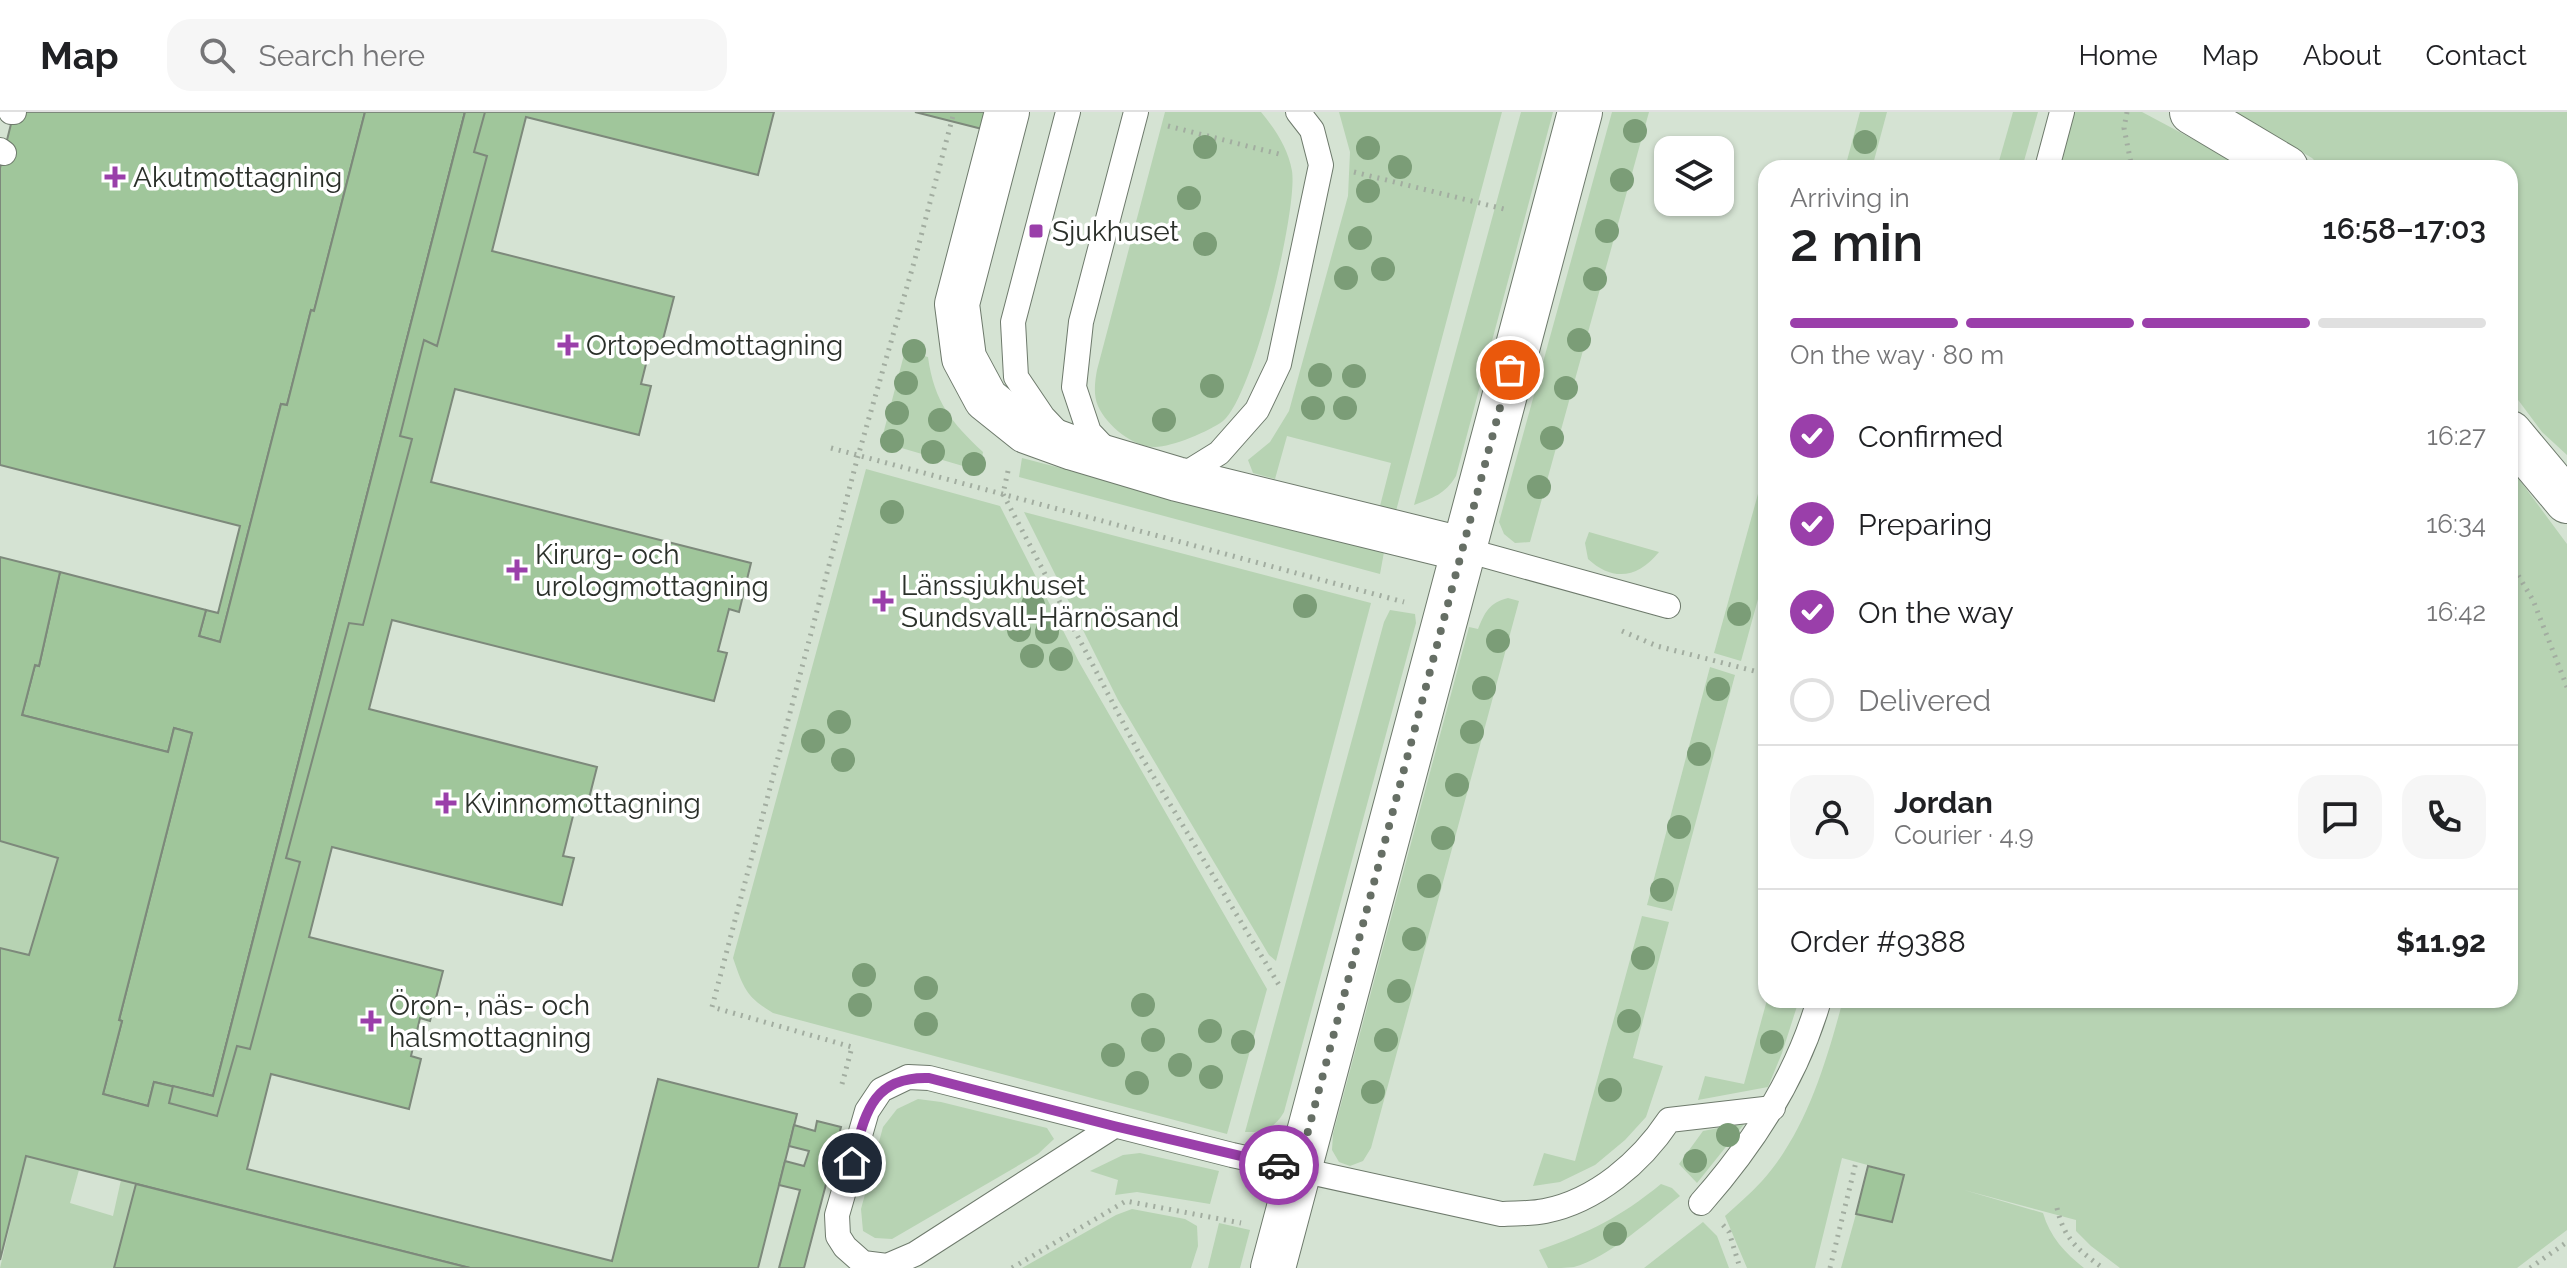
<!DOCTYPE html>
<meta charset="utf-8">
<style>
body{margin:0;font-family:Raleway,sans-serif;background:#f6f6f6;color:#202124;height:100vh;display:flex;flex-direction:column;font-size:30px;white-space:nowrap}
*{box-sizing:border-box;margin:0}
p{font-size:26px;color:#757577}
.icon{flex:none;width:44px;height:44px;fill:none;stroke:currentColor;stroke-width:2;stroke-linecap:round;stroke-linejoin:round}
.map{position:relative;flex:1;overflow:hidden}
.side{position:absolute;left:1758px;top:48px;width:760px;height:848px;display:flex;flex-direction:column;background:#fff;border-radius:24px;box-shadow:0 2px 6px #0004}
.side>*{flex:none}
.fabs{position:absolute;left:1654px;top:24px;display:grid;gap:16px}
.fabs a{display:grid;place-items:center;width:80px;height:80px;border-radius:16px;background:#fff;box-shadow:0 2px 6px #0004;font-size:40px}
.pin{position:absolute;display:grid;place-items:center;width:68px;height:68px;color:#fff;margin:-34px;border:4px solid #fff;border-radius:50%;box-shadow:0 2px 8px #0007}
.courier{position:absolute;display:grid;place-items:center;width:80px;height:80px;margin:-40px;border:6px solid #9a3faa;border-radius:50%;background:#fff;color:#222;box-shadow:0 2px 10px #0007}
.head em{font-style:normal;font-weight:600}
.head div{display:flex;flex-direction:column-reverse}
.head{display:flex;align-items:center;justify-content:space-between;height:136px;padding:0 32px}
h1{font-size:52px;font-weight:600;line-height:60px}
.bar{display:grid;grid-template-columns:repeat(4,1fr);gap:12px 8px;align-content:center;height:96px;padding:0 32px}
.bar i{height:10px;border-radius:6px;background:#e0e0e0}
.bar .on{background:#9a3faa}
.bar p{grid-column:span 4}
.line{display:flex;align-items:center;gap:20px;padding:0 32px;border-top:2px solid #e0e0e0}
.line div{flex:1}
.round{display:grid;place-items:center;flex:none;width:84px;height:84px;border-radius:24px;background:#f6f6f6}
ol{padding:0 32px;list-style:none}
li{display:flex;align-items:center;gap:24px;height:88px}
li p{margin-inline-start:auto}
li .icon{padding:8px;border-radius:50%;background:#9a3faa;color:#fff;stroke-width:4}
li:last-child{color:#757577}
li i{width:44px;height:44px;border:4px solid #e0e0e0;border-radius:50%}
header{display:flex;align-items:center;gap:48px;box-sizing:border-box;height:112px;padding:0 40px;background:#fff;border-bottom:2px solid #e0e0e0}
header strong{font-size:38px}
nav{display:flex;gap:44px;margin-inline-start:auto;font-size:28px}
.search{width:560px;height:72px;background:#f6f6f6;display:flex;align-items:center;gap:20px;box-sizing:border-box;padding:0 28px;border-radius:24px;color:#757577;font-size:30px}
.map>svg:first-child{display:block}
</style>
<header>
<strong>Map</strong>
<div class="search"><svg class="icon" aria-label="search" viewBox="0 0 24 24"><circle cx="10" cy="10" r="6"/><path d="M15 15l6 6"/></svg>Search here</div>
<nav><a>Home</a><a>Map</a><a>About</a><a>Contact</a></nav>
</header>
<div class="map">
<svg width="2567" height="1156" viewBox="0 0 2567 1156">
<rect width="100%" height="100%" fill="#d5e3d3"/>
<g fill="#b7d3b3">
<path d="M1165 0H1261C1275 17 1288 36 1292 59 1298 98 1253 285 1223 309 1210 319 1172 335 1155 335 1133 335 1107 314 1098 294 1093 283 1095 269 1097 258Z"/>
<path d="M1339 0H1502L1396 399 1380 394 1391 351 1287 324 1275 367 1253 361 1248 348 1270 330 1289 299 1348 84 1350 40Z"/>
<path d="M1521 0H1553L1456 364C1445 382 1433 386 1414 393Z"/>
<path d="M1612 0H1649L1530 430 1515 431 1504 422 1499 410Z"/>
<path d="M1860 0H1887L1872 56H1845Z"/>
<path d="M2013 0H2038L2022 56H1997Z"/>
<path d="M2074 0H2142L2247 56H2060Z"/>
<path d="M2234 0H2567V343L2542 320 2510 277V56H2322L2312 46Z"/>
<path d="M905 239 928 245C934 290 952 311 983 340L980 359 881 330Z"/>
<path d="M1022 346 1384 440 1380 462 1019 365Z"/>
<path d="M1766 353V458L1741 549 1714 541Z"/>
<path d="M2510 355 2567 432V1118L2517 1156H2120L2091 1134 2076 1119V1108L1964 1078 2043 1101C2050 1125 2065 1141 2084 1156H1841L1856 1102 1892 1110 1904 1063 1842 1046 1815 1156H1747L1725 1104C1737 1093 1750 1082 1762 1069 1806 1020 1826 951 1843 888H2510Z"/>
<path d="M866 357 1000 394 1079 550 1267 877 1227 1022 773 901C746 885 743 875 733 846Z"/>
<path d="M1024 400 1371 491 1276 849 1269 843 1118 588Z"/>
<path d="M1589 420 1659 440C1638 466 1613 470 1588 447L1585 431Z"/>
<path d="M1508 486 1519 489 1371 1036 1363 1049 1350 1054 1339 1050 1332 1038 1333 1022 1469 515 1478 517C1485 500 1489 491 1508 486Z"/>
<path d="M1390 498 1415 502 1416 511 1284 1000C1275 1016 1263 1021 1245 1020L1384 510Z"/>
<path d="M1710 555 1735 563 1672 799 1647 793Z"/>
<path d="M0 729 58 746 29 843 0 836Z"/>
<path d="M1642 804 1669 810 1633 946 1663 954 1646 1005 1625 1028 1595 1053 1560 1070 1533 1074 1544 1041 1575 1049Z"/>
<path d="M1767 888H1799L1782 941 1768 975 1698 988 1705 964 1744 972Z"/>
<path d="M918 987 941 990 1047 1016 1054 1027 1038 1042 892 1127 875 1126 863 1119 861 1097 883 1015 897 997Z"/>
<path d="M1745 1011 1697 1071 1679 1052 1703 1019Z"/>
<path d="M1140 1041 1219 1059 1210 1092 1137 1080 1115 1083 1118 1068 1090 1059 1123 1043Z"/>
<path d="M26 1044 79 1058 70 1091 113 1104 121 1068 136 1072 114 1156H0Z"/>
<path d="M1661 1072 1672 1076 1680 1084C1652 1106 1608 1146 1574 1155 1566 1156 1556 1156 1548 1156L1539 1138C1590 1120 1619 1106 1661 1072Z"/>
<path d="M1132 1097 1185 1107 1197 1114 1198 1134 1191 1156H1022L1116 1103Z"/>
<path d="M1703 1110 1717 1124 1729 1156H1644Z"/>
<path d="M1219 1111 1250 1118 1240 1156H1208Z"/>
</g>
<g fill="#a0c69b" stroke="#7d897b" stroke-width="2">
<path d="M14 0H365L314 199 311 198 287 293 281 292 220 530 199 524 206 498 218 501 240 414 0 353V56Z"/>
<path d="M365 0H465L213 984 154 970 148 994 103 982 122 909 119 908 192 621 174 616 168 640 22 603 35 553 39 554 60 460 206 498 199 524 220 530 281 292 287 293 311 198 314 199Z"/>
<path d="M465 0H774L758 63 526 5 492 139 674 185 661 235 651 232 641 272 651 274 639 323 455 277 431 370 751 451 739 500 729 497 718 539 727 541 714 589 392 508 369 597 597 655 585 702 574 700 563 744 574 746 562 793 332 735 309 825 443 859 430 909 420 906 411 944 421 947 409 997 271 962 247 1057 612 1149 658 967 797 1002 758 1156H470L26 1044 0 1148V836L29 843 58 746 0 729V445L60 460 39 554 35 553 22 603 168 640 174 616 192 621 119 908 122 909 103 982 148 994 154 970 213 984Z"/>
<path d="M465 0H485L474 40 487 44 437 234 424 228 400 324 412 327 363 513 349 511 286 746 300 750 250 937 237 934 217 1004 169 991 173 974 213 984Z"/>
<path d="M915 0H995L990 19Z"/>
<path d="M817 1009 841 1015 804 1156H779L800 1078 779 1073 785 1049 804 1054 809 1039 789 1034 794 1013 815 1019Z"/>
<path d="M1868 1054 1904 1063 1892 1110 1856 1102Z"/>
<path d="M136 1072 470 1156H114Z"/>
</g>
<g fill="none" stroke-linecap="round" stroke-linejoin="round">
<g stroke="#6e7a6c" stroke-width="26">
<g id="service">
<path d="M11 0H14"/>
<path d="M0 38 4 41"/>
<path d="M2047 56 2062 0"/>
<path d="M1060 323 1043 305 1016 265 1013 210 1068 0"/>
<path d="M1108 340 1089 320 1074 275 1081 210 1136 0"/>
<path d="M1177 367 1219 341 1257 298 1279 252 1321 53 1312 18 1298 0"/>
<path d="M1462 437 1668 494"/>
<path d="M1114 1014 915 1142 887 1154 863 1151 845 1135 838 1124 837 1103 867 999 881 978 908 965 929 966 1232 1043 1501 1102C1515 1101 1531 1102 1545 1099 1596 1089 1641 1050 1669 1008L1773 996"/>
<path d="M1701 1091C1754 1031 1797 965 1819 888"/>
</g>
</g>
<g stroke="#6e7a6c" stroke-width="46">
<g id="minor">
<path d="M1007 0 957 192 964 246 986 287 1026 319 1073 336 1177 367 1462 437"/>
<path d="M2192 0 2286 56"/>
<path d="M2510 321 2567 389"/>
<path d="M1273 1156 1580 0"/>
</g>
</g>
<g stroke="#a2ada0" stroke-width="5" stroke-dasharray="2 6" stroke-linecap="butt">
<path d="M2127 0 2124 16 2132 56"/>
<path d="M1168 14 1283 43"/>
<path d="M1354 60 1508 98"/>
<path d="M831 336 1404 490"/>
<path d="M1008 359 1003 382 1138 639 1279 873"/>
<path d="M2510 450 2533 488 2567 575"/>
<path d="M1622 519 1657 534 1766 562"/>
<path d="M842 972 852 935 712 895 858 344 915 147 954 0"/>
<path d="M2057 1096C2064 1127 2078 1138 2103 1156"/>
<path d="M1723 1113 1729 1120 1740 1156"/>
<path d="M1012 1156 1126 1089 1241 1111"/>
<path d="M1830 1156 1856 1050"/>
<path d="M2530 1156 2567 1130"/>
</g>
<use href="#service" stroke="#fff" stroke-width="24"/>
<use href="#minor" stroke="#fff" stroke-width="44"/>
</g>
<g fill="#7b9d77">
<circle cx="1635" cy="19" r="12"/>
<circle cx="1865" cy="30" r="12"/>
<circle cx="1205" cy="35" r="12"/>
<circle cx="1368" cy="36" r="12"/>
<circle cx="1400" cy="55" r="12"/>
<circle cx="1622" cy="68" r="12"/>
<circle cx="1368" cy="79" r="12"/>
<circle cx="1189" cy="86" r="12"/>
<circle cx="1607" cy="119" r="12"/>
<circle cx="1360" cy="126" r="12"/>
<circle cx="1205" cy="132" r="12"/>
<circle cx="1383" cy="157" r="12"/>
<circle cx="1346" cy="166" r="12"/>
<circle cx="1595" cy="167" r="12"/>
<circle cx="1579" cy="228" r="12"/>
<circle cx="914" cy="239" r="12"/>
<circle cx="1320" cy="263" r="12"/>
<circle cx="1354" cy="264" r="12"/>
<circle cx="906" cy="271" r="12"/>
<circle cx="1212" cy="274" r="12"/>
<circle cx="1566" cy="276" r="12"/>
<circle cx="1313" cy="296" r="12"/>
<circle cx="1345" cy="296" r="12"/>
<circle cx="897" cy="301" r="12"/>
<circle cx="940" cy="308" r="12"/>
<circle cx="1164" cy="308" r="12"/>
<circle cx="1552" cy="326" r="12"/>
<circle cx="892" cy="329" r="12"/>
<circle cx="933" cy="340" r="12"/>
<circle cx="974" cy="352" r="12"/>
<circle cx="1539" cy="375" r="12"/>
<circle cx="892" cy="400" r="12"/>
<circle cx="1033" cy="493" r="12"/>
<circle cx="1305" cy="494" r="12"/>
<circle cx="1739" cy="502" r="12"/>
<circle cx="1019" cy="518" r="12"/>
<circle cx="1047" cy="520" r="12"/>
<circle cx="1498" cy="529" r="12"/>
<circle cx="1032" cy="544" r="12"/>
<circle cx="1061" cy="547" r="12"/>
<circle cx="1484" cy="576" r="12"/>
<circle cx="1718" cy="577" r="12"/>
<circle cx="839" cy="610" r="12"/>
<circle cx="1472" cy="620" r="12"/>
<circle cx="813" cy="629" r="12"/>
<circle cx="1699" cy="642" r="12"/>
<circle cx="843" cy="648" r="12"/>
<circle cx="1457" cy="673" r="12"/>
<circle cx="1679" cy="715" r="12"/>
<circle cx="1443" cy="726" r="12"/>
<circle cx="1429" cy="774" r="12"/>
<circle cx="1662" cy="778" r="12"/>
<circle cx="1414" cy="827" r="12"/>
<circle cx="1643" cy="846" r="12"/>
<circle cx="864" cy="863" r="12"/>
<circle cx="926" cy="876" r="12"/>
<circle cx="1399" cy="879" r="12"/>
<circle cx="860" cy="893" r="12"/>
<circle cx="1143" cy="893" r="12"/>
<circle cx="1629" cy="909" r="12"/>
<circle cx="926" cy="912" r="12"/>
<circle cx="1210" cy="919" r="12"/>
<circle cx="1153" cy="928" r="12"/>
<circle cx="1386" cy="928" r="12"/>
<circle cx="1243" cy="930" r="12"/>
<circle cx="1772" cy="930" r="12"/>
<circle cx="1113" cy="943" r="12"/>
<circle cx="1180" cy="953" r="12"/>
<circle cx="1211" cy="965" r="12"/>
<circle cx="1137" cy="971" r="12"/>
<circle cx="1610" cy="978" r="12"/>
<circle cx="1373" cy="980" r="12"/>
<circle cx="1728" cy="1023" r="12"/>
<circle cx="1695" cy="1049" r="12"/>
<circle cx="1615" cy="1122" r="12"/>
</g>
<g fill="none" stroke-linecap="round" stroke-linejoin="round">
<path stroke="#666f65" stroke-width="8" stroke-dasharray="0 14.4" d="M1279 1053 1298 1057 1510 258"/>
<path stroke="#9a3faa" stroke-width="10" d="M852 1051C865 1004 870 964 929 966L1114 1014 1279 1053"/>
</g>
<g fill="#9a3faa" stroke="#fff" stroke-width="3">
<path d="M111 53h8v8h8v8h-8v8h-8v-8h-8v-8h8z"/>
<rect x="1028" y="111" width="16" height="16" rx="4"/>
<path d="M564 221h8v8h8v8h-8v8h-8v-8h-8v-8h8z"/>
<path d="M513 446h8v8h8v8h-8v8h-8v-8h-8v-8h8z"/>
<path d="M879 477h8v8h8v8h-8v8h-8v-8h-8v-8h8z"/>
<path d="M442 679h8v8h8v8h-8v8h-8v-8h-8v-8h8z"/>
<path d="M367 897h8v8h8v8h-8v8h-8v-8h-8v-8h8z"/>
</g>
<g text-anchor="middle" stroke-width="7" stroke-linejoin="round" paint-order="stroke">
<g font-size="28" fill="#2b302a" stroke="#fff" text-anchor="start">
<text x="133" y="75">Akutmottagning</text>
<text x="1052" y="129">Sjukhuset</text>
<text x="586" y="243">Ortopedmottagning</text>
<text x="535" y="452">Kirurg- och<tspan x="535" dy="32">urologmottagning</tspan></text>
<text x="901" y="483">Länssjukhuset<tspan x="901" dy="32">Sundsvall-Härnösand</tspan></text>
<text x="464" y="701">Kvinnomottagning</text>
<text x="389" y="903">Öron-, näs- och<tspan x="389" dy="32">halsmottagning</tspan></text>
</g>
</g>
</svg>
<div class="fabs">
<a><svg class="icon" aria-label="layers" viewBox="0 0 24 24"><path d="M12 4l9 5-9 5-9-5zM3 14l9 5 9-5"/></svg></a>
</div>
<div class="pin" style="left:1510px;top:258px;background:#ea580c"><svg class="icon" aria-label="bag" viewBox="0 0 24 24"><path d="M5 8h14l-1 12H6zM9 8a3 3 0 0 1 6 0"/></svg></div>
<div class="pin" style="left:852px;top:1051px;background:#1f2937"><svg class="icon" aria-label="home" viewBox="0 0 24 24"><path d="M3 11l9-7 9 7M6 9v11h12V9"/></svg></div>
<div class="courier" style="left:1279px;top:1053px"><svg class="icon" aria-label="car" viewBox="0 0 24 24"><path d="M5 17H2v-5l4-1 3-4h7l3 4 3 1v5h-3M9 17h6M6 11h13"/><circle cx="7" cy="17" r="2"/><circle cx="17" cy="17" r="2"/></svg></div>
<section class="side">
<div class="head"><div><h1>2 min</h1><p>Arriving in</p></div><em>16:58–17:03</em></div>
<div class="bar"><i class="on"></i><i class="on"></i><i class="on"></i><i></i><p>On the way · 80 m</p></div>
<ol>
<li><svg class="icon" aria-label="check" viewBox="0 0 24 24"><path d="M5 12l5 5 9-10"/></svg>Confirmed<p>16:27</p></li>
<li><svg class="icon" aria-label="check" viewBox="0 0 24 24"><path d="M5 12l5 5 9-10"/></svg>Preparing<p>16:34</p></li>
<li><svg class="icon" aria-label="check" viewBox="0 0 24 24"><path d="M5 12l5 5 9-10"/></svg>On the way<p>16:42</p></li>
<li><i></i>Delivered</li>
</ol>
<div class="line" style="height:144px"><a class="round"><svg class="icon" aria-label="person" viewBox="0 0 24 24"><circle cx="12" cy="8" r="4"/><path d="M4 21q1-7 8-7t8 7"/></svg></a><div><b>Jordan</b><p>Courier · 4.9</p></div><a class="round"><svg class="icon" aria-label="chat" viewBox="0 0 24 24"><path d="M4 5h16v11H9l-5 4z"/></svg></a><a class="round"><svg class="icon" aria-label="phone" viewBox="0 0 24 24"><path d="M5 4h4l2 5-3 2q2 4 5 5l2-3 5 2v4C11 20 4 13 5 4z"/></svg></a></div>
<div class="line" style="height:104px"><div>Order #9388</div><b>$11.92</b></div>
</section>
</div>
